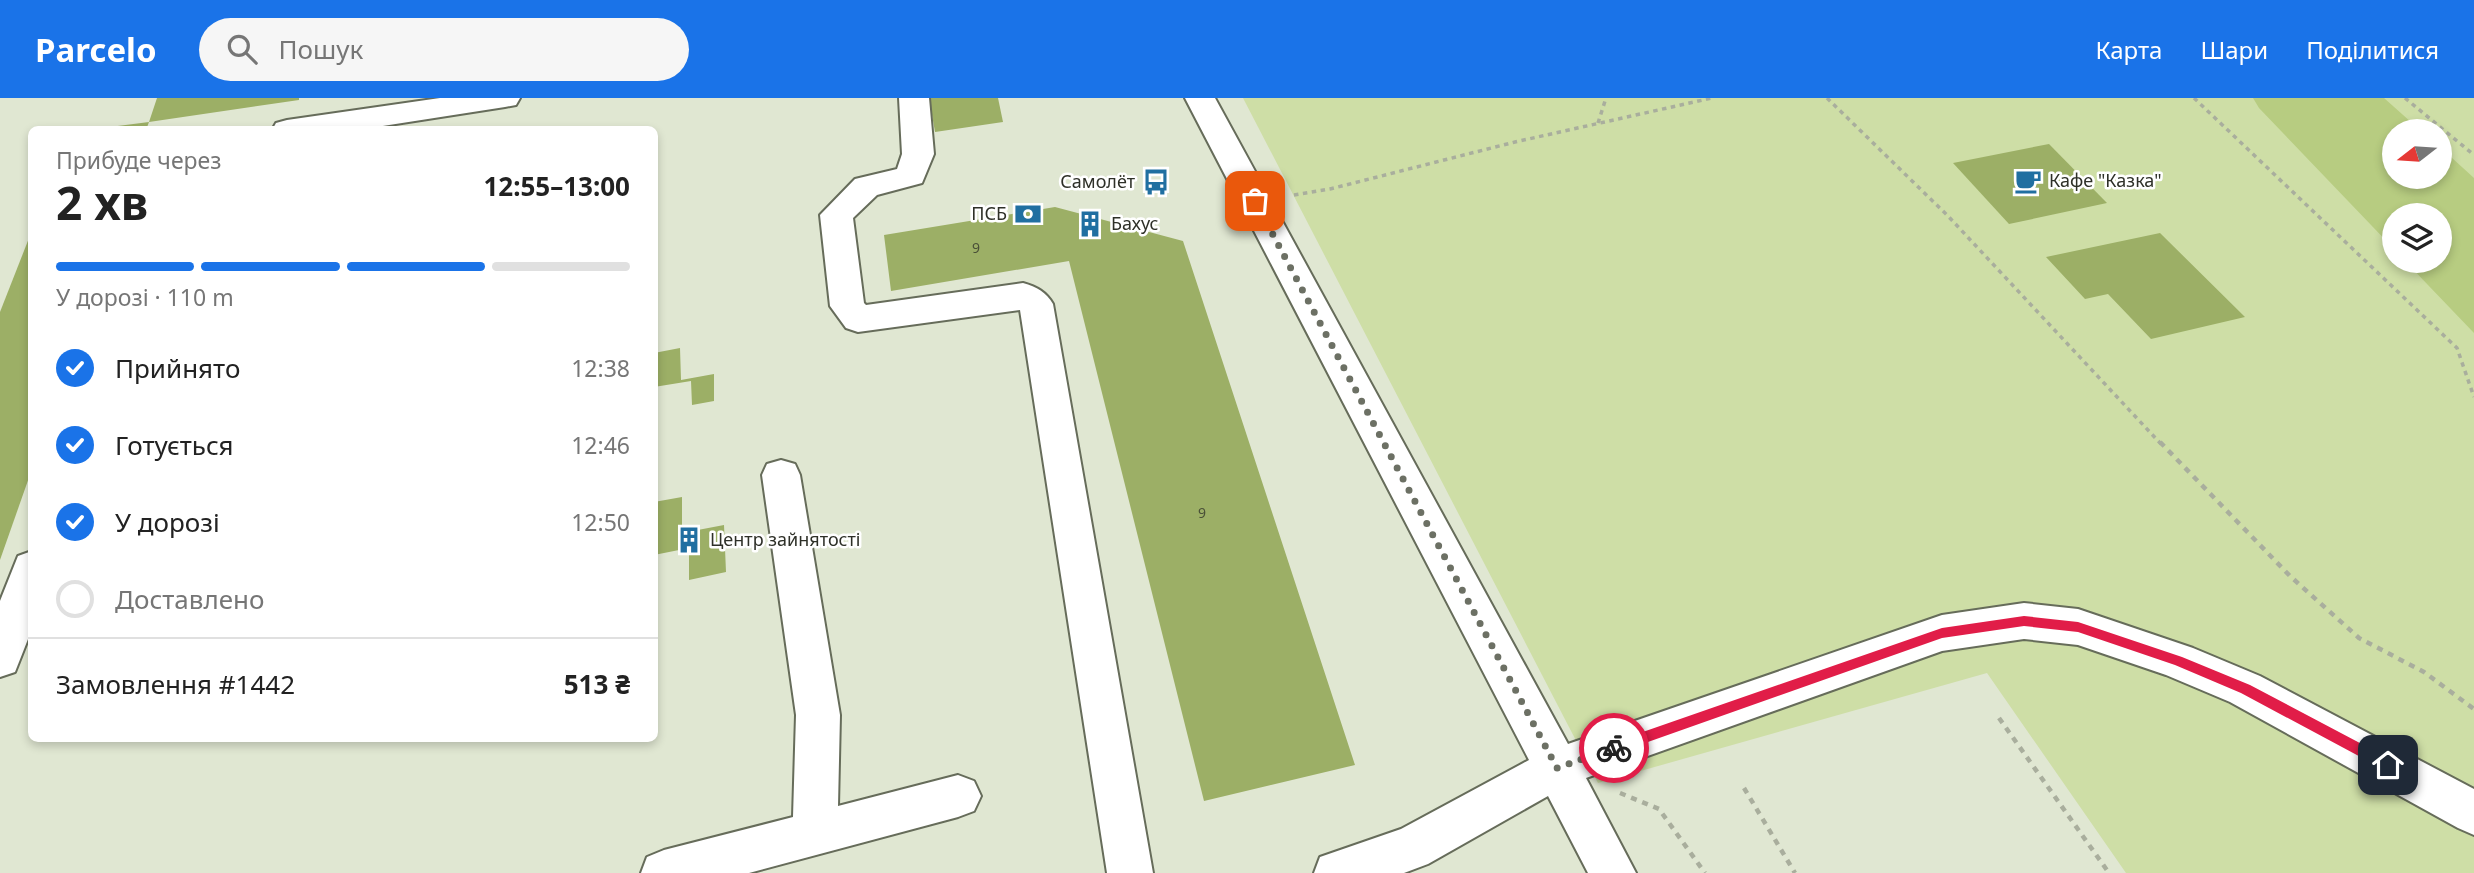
<!DOCTYPE html>
<html lang="uk">
<meta charset="utf-8">
<style>
body{margin:0;font-family:"Noto Sans",sans-serif;background:#f6f6f6;color:#222;height:100vh;display:flex;flex-direction:column;font-size:26px;white-space:nowrap}
*{box-sizing:border-box;margin:0}
p{font-size:23px;color:#767676}
.icon{flex:none;width:38px;height:38px;fill:none;stroke:currentColor;stroke-width:2;stroke-linecap:round;stroke-linejoin:round}
.map{position:relative;flex:1;overflow:hidden}
.panel{position:absolute;left:28px;top:28px;width:630px;height:616px;display:flex;flex-direction:column;background:#fff;border-radius:10px;box-shadow:0 4px 10px #0003}
.panel>*{flex:none}
.needle{width:46px;rotate:253deg}
.controls{position:absolute;left:2382px;top:21px;display:grid;gap:14px}
.controls a{display:grid;place-items:center;width:70px;height:70px;border-radius:50%;background:#fff;box-shadow:0 4px 10px #0003;font-size:35px}
.pin{position:absolute;display:grid;place-items:center;width:60px;height:60px;color:#fff;margin:-30px;border-radius:14px;box-shadow:0 4px 10px #0006}
.courier{position:absolute;display:grid;place-items:center;width:70px;height:70px;margin:-35px;border:5px solid #e11d48;border-radius:50%;background:#fff;color:#222;box-shadow:0 2px 9px #0007}
.head em{font-style:normal;font-weight:700}
.head div{display:flex;flex-direction:column-reverse}
.head{display:flex;align-items:center;justify-content:space-between;height:119px;padding:0 28px}
h1{font-size:46px;font-weight:700;line-height:52px}
.bar{display:grid;grid-template-columns:repeat(4,1fr);gap:10px 7px;align-content:center;height:84px;padding:0 28px}
.bar i{height:9px;border-radius:5px;background:#e0e0e0}
.bar .current{background:#1a73e8}
.bar p{grid-column:span 4}
.line{display:flex;align-items:center;gap:18px;padding:0 28px;border-top:2px solid #e0e0e0}
.line div{flex:1}
ol{padding:0 28px;list-style:none}
li{display:flex;align-items:center;gap:21px;height:77px}
li p{margin-inline-start:auto}
li .icon{padding:7px;border-radius:50%;background:#1a73e8;color:#fff;stroke-width:4}
li:last-child{color:#767676}
li i{width:38px;height:38px;border:4px solid #e0e0e0;border-radius:50%}
header{display:flex;align-items:center;gap:42px;box-sizing:border-box;height:98px;padding:0 35px;background:#1a73e8;color:#fff}
header strong{font-size:33px}
nav{display:flex;gap:38px;margin-inline-start:auto;font-size:24px}
.search{width:490px;height:63px;background:#f6f6f6;display:flex;align-items:center;gap:18px;box-sizing:border-box;padding:0 24px;border-radius:38px;color:#767676;font-size:26px}
.map>svg:first-child{display:block}
</style>
<header>
<strong>Parcelo</strong>
<div class="search"><svg class="icon" aria-label="search" viewBox="0 0 24 24"><circle cx="10" cy="10" r="6"/><path d="M15 15l6 6"/></svg>Пошук</div>
<nav><a>Карта</a><a>Шари</a><a>Поділитися</a></nav>
</header>
<div class="map">
<svg width="2474" height="775" viewBox="0 0 2474 775">
<rect width="100%" height="100%" fill="#e0e7d2"/>
<path fill="#cedea6" fill-rule="evenodd" d="M1243 0H2474V775H2126L1987 575 1598 685ZM2394 33H2440V79H2394ZM2394 117H2440V163H2394Z"/>
<path fill="#b7cc81" d="M2253 0H2384L2421 33H2394V79H2440V49L2474 80V235L2405 163H2440V117H2394V151L2259 10Z"/>
<g fill="#9caf66">
<path d="M157 0H299V2L149 24Z"/>
<path d="M929 0H998L1003 24 935 34Z"/>
<path d="M149 24 146 32H102V30Z"/>
<path d="M2049 46 2107 105 2009 126 1953 65Z"/>
<path d="M1055 109 1183 143 1355 667 1204 703 1069 163 891 193 884 137Z"/>
<path d="M31 135 32 371 0 462V214Z"/>
<path d="M2160 135 2245 219 2151 241 2108 196 2085 201 2046 159Z"/>
<path d="M680 250 681 282 714 276V303L692 307 691 283 654 289V255Z"/>
<path d="M682 399V435L724 427 726 474 689 482V450L654 457V404Z"/>
</g>
<g fill="none" stroke-linecap="round" stroke-linejoin="round">
<g stroke="#666c5a" stroke-width="4">
<g id="minor">
<path d="M440 0H520L516 7 505 9 357 32H272L276 25 287 22Z"/>
<path d="M899 0H929L934 56 922 85 877 97 853 120 864 205 866 207 1023 185C1037 189 1046 194 1053 206L1153 775H1107L1020 212 858 234 846 230 830 208 820 117 855 81 897 71 902 56Z"/>
<path d="M1185 0H1215L1568 646 1942 517 2024 505 2078 511 2193 550 2260 578 2474 691V737L2458 730 2230 604 2166 577 2078 547 2024 541 1942 553 1586 680 1636 775H1588L1548 698 1428 766 1404 775H1314L1320 759 1401 731 1529 662Z"/>
<path d="M781 362 795 366 800 377 840 617 838 708 958 677 974 683 981 698 974 713 958 719 749 775H641L647 759 664 752 793 719 796 617 762 377 767 366Z"/>
<path d="M32 453V531L15 574 0 579V503L18 458Z"/>
</g>
</g>
<g stroke="#a9ae9d" stroke-width="3.5" stroke-dasharray="4.5 4.5" stroke-linecap="butt">
<path d="M1827 0 1948 118 2161 346"/>
<path d="M2194 0 2457 250 2474 299"/>
<path d="M2405 0 2474 57"/>
<path d="M1598 25 1606 0"/>
<path d="M1294 97 1330 91 1515 44 1712 0"/>
</g>
<g stroke="#a9ae9d" stroke-width="4.5" stroke-dasharray="6 6" stroke-linecap="butt">
<path d="M2160 344 2290 478 2359 540 2424 574 2474 611"/>
<path d="M1999 620 2109 775"/>
<path d="M1744 690 1795 775"/>
<path d="M1620 695 1659 711 1705 775"/>
</g>
<use href="#minor" fill="#fff" fill-rule="evenodd"/>
</g>
<path fill="#e11d48" d="M2024 518 2078 524 2182 559 2250 587 2392 662 2394 667 2392 671H2383L2241 595 2175 567 2078 534 2024 528 1942 540 1614 656 1608 650 1614 644 1942 530Z"/>
<g fill="none" stroke-linecap="round" stroke-linejoin="round">
<path stroke="#6c7064" stroke-width="7" stroke-dasharray="0 12.6" d="M1255 103 1557 670 1614 650"/>
</g>
<defs>
<g id="cafe-bare" transform="scale(2.1)"><path d="M-5.5-4.5H6V0H3Q3 3.5 0 3.5H-2.5Q-5.5 3.5-5.5 0ZM3-3.2v2h1.7v-2ZM-6 4.5H4V6H-6Z" fill="#206fa1" stroke="#fff" stroke-width="2.5" paint-order="stroke"/></g>
<g id="bus-bare" transform="scale(2.1)"><path d="M-5-6H5V4H4V6H2V4H-2V6H-4V4H-5ZM-3.5-4V0h7V-4ZM-3.5 1.2v1.5H-2V1.2ZM2 1.2v1.5H3.5V1.2Z" fill="#206fa1" stroke="#fff" stroke-width="2.5" paint-order="stroke"/></g>
<g id="bank-bare" transform="scale(2.1)"><path d="M-6-4H6V4H-6ZM0-2.3a2.3 2.3 0 1 0 0 4.6a2.3 2.3 0 1 0 0-4.6Z" fill="#206fa1" stroke="#fff" stroke-width="2.5" paint-order="stroke"/></g>
<g id="building-bare" transform="scale(2.1)"><path d="M-4-6H4V6H1V3H-1V6H-4ZM-2.5-4.3h1.7v1.8h-1.7ZM.8-4.3h1.7v1.8H.8ZM-2.5-1h1.7V.8h-1.7ZM.8-1h1.7V.8H.8Z" fill="#206fa1" stroke="#fff" stroke-width="2.5" paint-order="stroke"/></g>
</defs>
<g fill-rule="evenodd">
<use href="#cafe-bare" x="2028" y="83"/>
<use href="#bus-bare" x="1156" y="84"/>
<use href="#bank-bare" x="1028" y="116"/>
<use href="#building-bare" x="1090" y="126"/>
<use href="#building-bare" x="689" y="442"/>
</g>
<g text-anchor="middle" stroke-width="5" stroke-linejoin="round" paint-order="stroke">
<g font-size="14" fill="#4a5038">
<text x="976" y="155">9</text>
<text x="1202" y="420">9</text>
</g>
<g font-size="18" fill="#2e3028" stroke="#fff" text-anchor="start">
<text x="2049" y="89">Кафе "Казка"</text>
<text x="1135" y="90" text-anchor="end">Самолёт</text>
<text x="1007" y="122" text-anchor="end">ПСБ</text>
<text x="1111" y="132">Бахус</text>
<text x="710" y="448">Центр зайнятості</text>
</g>
</g>
</svg>
<div class="controls">
<a><svg class="needle" viewBox="-14 -14 28 28"><path d="M0-13l5 13h-10z" fill="#e53935"/><path d="M0 13l5-13h-10z" fill="#767676"/></svg></a>
<a><svg class="icon" aria-label="layers" viewBox="0 0 24 24"><path d="M12 4l9 5-9 5-9-5zM3 14l9 5 9-5"/></svg></a>
</div>
<div class="pin" style="left:1255px;top:103px;background:#ea580c"><svg class="icon" aria-label="bag" viewBox="0 0 24 24"><path d="M5 8h14l-1 12H6zM9 8a3 3 0 0 1 6 0"/></svg></div>
<div class="pin" style="left:2388px;top:667px;background:#1f2937"><svg class="icon" aria-label="home" viewBox="0 0 24 24"><path d="M3 11l9-7 9 7M6 9v11h12V9"/></svg></div>
<div class="courier" style="left:1614px;top:650px"><svg class="icon" aria-label="bike" viewBox="0 0 24 24"><circle cx="6" cy="16" r="4"/><circle cx="18" cy="16" r="4"/><path d="M6 16l4-8h5l3 8M10 8l3 8H6M13 5h3"/></svg></div>
<section class="panel">
<div class="head"><div><h1>2 хв</h1><p>Прибуде через</p></div><em>12:55–13:00</em></div>
<div class="bar"><i class="current"></i><i class="current"></i><i class="current"></i><i></i><p>У дорозі · 110 m</p></div>
<ol>
<li><svg class="icon" aria-label="check" viewBox="0 0 24 24"><path d="M5 12l5 5 9-10"/></svg>Прийнято<p>12:38</p></li>
<li><svg class="icon" aria-label="check" viewBox="0 0 24 24"><path d="M5 12l5 5 9-10"/></svg>Готується<p>12:46</p></li>
<li><svg class="icon" aria-label="check" viewBox="0 0 24 24"><path d="M5 12l5 5 9-10"/></svg>У дорозі<p>12:50</p></li>
<li><i></i>Доставлено</li>
</ol>
<div class="line" style="height:91px"><div>Замовлення #1442</div><b>513 ₴</b></div>
</section>
</div>
